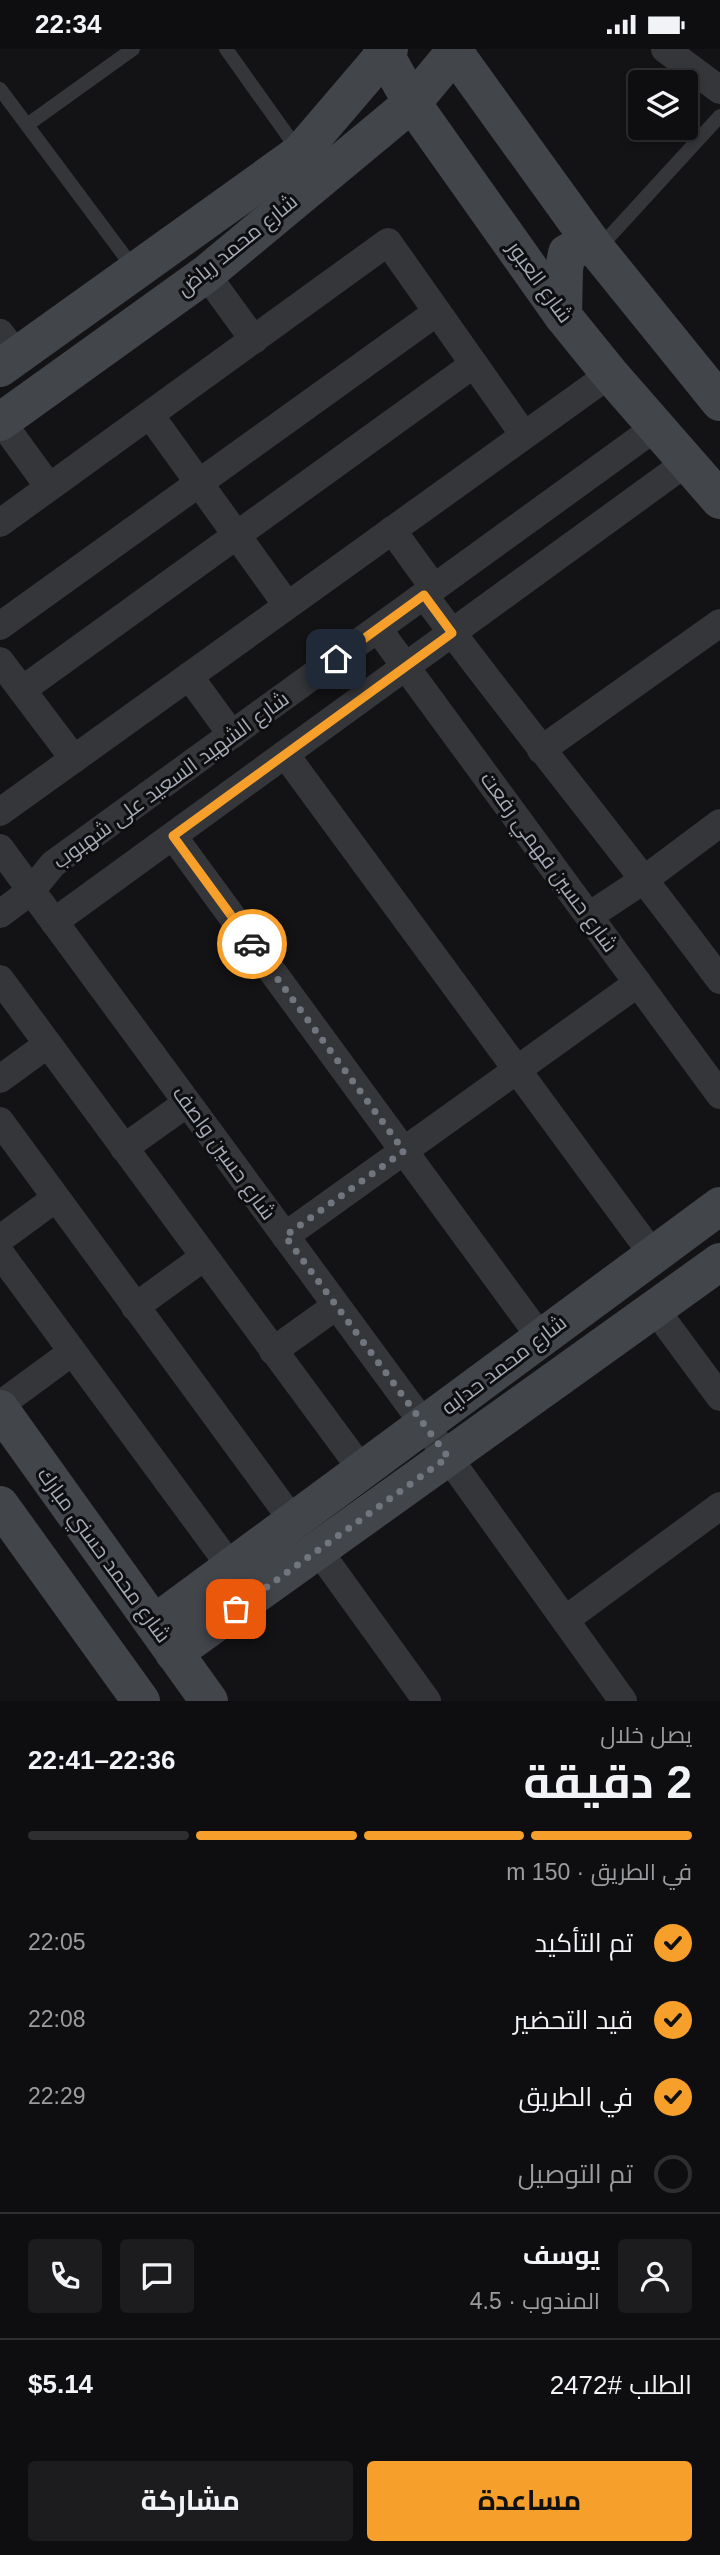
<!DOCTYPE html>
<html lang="ar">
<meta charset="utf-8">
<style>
body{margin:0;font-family:Helvetica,Cairo,sans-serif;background:#1c1c1e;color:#f1f3f6;direction:rtl;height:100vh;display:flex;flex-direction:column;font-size:26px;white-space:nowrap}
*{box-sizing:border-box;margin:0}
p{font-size:23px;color:#9b9c9f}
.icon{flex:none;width:38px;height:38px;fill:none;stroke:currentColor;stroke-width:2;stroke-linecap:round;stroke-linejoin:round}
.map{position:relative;height:1652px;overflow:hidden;direction:ltr}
.side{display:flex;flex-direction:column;background:#0e0e10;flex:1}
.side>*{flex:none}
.fabs{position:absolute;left:628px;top:21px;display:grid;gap:14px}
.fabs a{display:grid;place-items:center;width:70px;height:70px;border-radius:7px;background:#0e0e10;box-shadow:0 4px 10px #0003,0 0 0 2px #2e2e30;font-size:35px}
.pin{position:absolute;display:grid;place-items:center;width:60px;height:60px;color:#fff;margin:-30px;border-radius:14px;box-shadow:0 4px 10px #0006}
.courier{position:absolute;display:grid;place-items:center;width:70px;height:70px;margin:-35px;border:5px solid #f69f2a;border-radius:50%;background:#fff;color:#222;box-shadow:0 2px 9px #0007}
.overview em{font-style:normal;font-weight:700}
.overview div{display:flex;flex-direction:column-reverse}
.overview{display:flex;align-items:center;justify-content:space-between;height:119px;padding:0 28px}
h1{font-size:46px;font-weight:700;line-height:52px}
.bar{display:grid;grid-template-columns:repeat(4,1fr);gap:10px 7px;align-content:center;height:84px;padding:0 28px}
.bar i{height:9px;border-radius:5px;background:#2e2e30}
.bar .current{background:#f69f2a}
.bar p{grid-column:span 4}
.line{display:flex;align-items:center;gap:18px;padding:0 28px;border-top:2px solid #2e2e30}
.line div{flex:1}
.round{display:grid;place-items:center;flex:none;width:74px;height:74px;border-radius:7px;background:#1c1c1e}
ol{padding:0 28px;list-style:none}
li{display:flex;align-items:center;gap:21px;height:77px}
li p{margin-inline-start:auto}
li .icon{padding:7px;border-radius:50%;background:#f69f2a;color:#111;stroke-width:4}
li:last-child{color:#9b9c9f}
li i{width:38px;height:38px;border:4px solid #2e2e30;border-radius:50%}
.primary-button{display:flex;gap:14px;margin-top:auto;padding:14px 28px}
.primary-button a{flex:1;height:80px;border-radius:7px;background:#f69f2a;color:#111;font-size:28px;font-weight:700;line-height:80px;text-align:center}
.primary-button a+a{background:#1c1c1e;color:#f1f3f6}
.status{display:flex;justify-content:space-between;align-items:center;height:49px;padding:0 35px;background:#0e0e10;direction:ltr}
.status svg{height:19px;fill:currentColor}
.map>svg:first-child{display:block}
</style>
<div class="status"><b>22:34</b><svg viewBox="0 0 49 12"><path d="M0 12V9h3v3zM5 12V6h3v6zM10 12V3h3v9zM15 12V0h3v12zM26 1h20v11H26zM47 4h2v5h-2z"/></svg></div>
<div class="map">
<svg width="720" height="1652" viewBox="0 0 720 1652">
<rect width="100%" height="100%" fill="#131315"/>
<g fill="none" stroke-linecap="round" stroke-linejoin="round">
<g stroke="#34363a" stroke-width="14">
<path d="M226 0 298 101"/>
<path d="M0 40 135 221"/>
<path d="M27 76 133 0"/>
<path d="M598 200 720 67"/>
</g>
<g stroke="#34363a" stroke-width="28">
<path d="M665 0 720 41"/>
<path d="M206 225 254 291"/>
<path d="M0 284 17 306"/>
<path d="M150 366 287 556"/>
<path d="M1 372 49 438"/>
<path d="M0 474 388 193 524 386"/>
<path d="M392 481 434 539"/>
<path d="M424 546C520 676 624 801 720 931"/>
<path d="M0 577 437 263"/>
<path d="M378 580 720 1046"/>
<path d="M0 612 74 710"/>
<path d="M189 627 232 686"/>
<path d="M22 641 474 315"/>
<path d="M541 701 720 574"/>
<path d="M285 705 653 1206"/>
<path d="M0 763 610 325"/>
<path d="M173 787 541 1289"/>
<path d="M0 799 448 1408 623 1652"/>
<path d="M0 865 31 842 53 815 656 378"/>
<path d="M589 867 645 830 720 774"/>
<path d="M54 873 687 413"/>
<path d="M0 930 362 1421"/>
<path d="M0 1030 48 995"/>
<path d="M0 1072 293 1472"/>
<path d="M124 1099 187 1054"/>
<path d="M285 1187 638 934"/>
<path d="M0 1190 56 1149"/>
<path d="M0 1204 231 1518"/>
<path d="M135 1258 204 1208"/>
<path d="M655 1260 720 1348"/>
<path d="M273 1302 336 1257"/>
<path d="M0 1356 72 1303"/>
<path d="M318 1501 427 1652"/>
<path d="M565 1571 720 1457"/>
</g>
<g stroke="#42454a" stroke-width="38">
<path d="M382 0 412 54 563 267 610 325 720 451"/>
<path d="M452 0 597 201 720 353"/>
<path d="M563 267 564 220 567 204 582 196 597 201"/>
<path d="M0 319 300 104 389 0"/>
<path d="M0 373 206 225 412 54 457 0"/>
<path d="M0 1360 209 1652"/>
<path d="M0 1456 141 1652"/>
<path d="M154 1575 720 1157"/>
<path d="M174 1604 720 1213"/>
</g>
</g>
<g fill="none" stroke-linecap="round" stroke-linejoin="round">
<path stroke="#71767e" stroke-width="7" stroke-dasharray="0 12.6" d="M236 1560 448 1408 285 1187 404 1102 252 895"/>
<path stroke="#f69f2a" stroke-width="9" d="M252 895 173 787 452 584 424 546 336 610"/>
</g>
<g text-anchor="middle" stroke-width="6" stroke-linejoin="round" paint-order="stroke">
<g font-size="21" fill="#a4abb6" stroke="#0e0e10">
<text transform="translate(237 196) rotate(-39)" y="7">شارع محمد رياض</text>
<text transform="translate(540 233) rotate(54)" y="7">شارع العبور</text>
<text transform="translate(171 731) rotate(-36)" y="7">شارع الشهيد السعيد على شهبوب</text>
<text transform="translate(549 813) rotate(54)" y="7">شارع حسين فهمي رفعت</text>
<text transform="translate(224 1104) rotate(54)" y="7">شارع حسين واصف</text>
<text transform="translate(504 1316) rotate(-37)" y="7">شارع محمد حدايه</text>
<text transform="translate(104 1506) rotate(54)" y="7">شارع محمد حسني مبارك</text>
</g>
</g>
</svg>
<div class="fabs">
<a><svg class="icon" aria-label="layers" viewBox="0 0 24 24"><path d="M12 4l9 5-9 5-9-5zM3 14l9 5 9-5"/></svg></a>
</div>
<div class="pin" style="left:236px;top:1560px;background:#ea580c"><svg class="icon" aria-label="bag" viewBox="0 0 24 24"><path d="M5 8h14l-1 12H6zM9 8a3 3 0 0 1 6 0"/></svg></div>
<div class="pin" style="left:336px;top:610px;background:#1f2937"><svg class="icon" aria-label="home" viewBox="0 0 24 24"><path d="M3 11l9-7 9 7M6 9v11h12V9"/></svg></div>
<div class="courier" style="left:252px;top:895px"><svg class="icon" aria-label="car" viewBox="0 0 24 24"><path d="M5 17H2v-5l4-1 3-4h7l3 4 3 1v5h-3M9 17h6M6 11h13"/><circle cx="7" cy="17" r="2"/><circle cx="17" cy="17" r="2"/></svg></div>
</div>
<section class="side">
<div class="overview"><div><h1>2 دقيقة</h1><p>يصل خلال</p></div><em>22:36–22:41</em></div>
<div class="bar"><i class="current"></i><i class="current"></i><i class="current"></i><i></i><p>في الطريق · 150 m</p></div>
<ol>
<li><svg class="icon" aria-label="check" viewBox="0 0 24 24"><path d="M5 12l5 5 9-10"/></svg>تم التأكيد<p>22:05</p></li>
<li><svg class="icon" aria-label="check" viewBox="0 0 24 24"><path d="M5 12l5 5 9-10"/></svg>قيد التحضير<p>22:08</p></li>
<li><svg class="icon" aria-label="check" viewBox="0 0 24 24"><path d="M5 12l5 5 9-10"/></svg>في الطريق<p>22:29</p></li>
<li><i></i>تم التوصيل</li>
</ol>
<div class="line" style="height:126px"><a class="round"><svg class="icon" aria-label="person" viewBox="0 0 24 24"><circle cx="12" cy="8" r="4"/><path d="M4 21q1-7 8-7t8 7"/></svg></a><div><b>يوسف</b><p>المندوب · 4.5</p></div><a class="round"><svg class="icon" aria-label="chat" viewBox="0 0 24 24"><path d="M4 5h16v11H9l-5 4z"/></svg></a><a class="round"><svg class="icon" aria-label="phone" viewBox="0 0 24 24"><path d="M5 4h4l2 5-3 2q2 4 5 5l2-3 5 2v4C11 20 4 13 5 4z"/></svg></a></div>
<div class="line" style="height:91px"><div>الطلب #2472</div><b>$5.14</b></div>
<div class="primary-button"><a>مساعدة</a><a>مشاركة</a></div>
</section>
